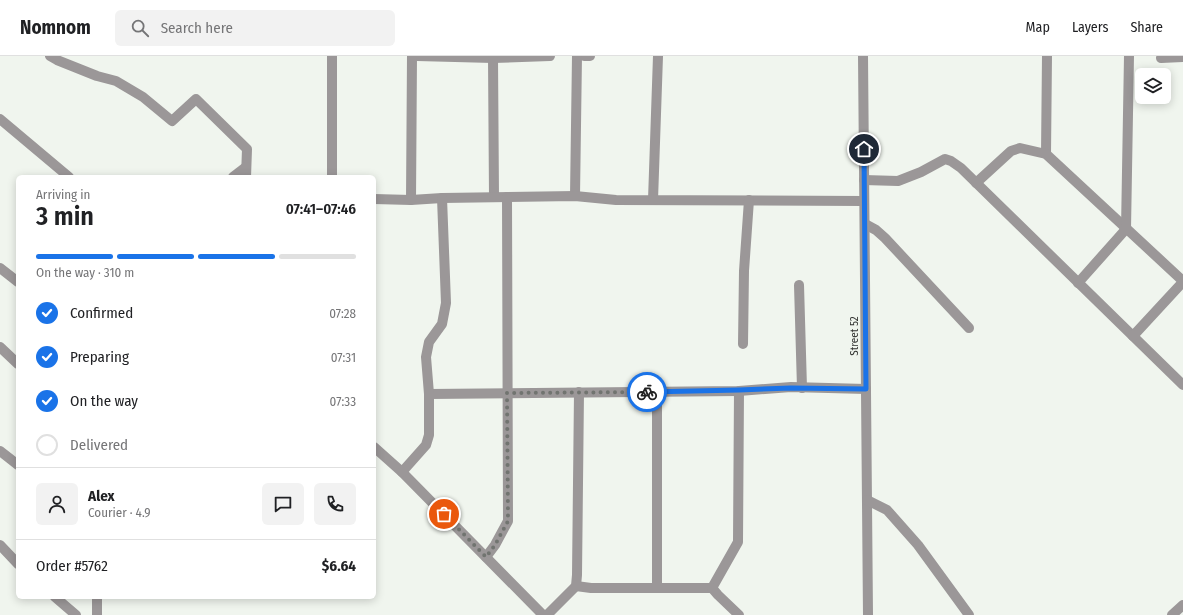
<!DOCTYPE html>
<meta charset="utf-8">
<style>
body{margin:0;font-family:"Fira Sans Condensed",sans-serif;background:#f2f2f2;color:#202124;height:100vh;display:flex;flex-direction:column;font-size:15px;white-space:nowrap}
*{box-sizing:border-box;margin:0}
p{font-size:13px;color:#757577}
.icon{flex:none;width:22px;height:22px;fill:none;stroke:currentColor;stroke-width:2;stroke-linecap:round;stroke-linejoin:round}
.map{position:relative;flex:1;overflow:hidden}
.panel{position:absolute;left:16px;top:119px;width:360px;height:424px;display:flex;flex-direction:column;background:#fff;border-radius:6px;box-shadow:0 2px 10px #0003}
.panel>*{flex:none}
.buttons{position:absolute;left:1135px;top:12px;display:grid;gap:8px}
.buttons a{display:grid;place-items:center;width:36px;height:36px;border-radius:6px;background:#fff;box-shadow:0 2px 10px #0003;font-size:20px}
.pin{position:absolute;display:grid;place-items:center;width:34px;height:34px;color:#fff;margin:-17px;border:2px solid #fff;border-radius:50%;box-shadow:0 1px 4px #0007}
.courier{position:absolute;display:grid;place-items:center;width:40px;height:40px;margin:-20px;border:3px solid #1a73e8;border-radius:50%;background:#fff;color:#222;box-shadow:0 1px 5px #0007}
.overview em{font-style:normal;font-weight:600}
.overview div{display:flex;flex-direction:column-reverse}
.overview{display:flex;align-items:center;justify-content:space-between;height:68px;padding:0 20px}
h1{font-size:26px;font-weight:600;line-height:30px}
.bar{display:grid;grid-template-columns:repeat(4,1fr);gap:6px 4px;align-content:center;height:48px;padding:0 20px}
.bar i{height:5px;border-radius:3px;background:#e0e0e0}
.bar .current{background:#1a73e8}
.bar p{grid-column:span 4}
.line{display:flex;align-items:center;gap:10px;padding:0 20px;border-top:1px solid #e0e0e0}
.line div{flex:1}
.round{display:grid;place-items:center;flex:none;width:42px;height:42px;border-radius:6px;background:#f2f2f2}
ol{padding:0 20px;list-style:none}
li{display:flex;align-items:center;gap:12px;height:44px}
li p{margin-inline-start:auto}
li .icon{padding:4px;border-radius:50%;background:#1a73e8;color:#fff;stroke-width:4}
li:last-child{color:#757577}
li i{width:22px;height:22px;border:2px solid #e0e0e0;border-radius:50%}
header{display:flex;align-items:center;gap:24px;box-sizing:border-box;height:56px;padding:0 20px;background:#fff;border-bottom:1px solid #e0e0e0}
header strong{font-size:19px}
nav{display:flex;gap:22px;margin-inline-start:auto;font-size:14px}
.search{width:280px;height:36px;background:#f2f2f2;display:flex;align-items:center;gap:10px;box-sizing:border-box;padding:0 14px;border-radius:6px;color:#757577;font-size:15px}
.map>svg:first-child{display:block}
</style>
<header>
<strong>Nomnom</strong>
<div class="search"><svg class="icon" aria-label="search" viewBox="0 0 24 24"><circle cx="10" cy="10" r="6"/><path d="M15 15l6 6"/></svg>Search here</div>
<nav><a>Map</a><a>Layers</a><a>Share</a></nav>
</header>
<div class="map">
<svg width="1183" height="559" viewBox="0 0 1183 559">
<rect width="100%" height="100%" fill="#f0f5ee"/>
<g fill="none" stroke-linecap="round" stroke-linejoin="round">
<g stroke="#9b9798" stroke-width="10">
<path d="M50 0 57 4 97 20 116 25 143 41 172 65 196 43 247 93 246 121"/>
<path d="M417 0 493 2 550 0"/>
<path d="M584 0H590"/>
<path d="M863 0 868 559"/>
<path d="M493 2 494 141"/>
<path d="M1161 2 1183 1"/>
<path d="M0 63 69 121"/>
<path d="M1046 98 1047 0"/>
<path d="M233 121 246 111"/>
<path d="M332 121V0"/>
<path d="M864 124 898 125 921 116 945 103 951 105 961 112 1183 329"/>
<path d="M976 127 1011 95 1020 92 1046 98 1183 225"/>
<path d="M575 140 577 0"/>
<path d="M374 143 411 144 442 142 575 140 616 144 864 145"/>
<path d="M411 144 412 0"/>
<path d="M653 144 658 0"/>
<path d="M865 168 876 174 885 182 969 272"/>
<path d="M0 212 18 226"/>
<path d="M1078 227 1126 173 1129 0"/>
<path d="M799 229 802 332"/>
<path d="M1133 280 1183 226"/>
<path d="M743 288 744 215 749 144"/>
<path d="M0 291 18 308"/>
<path d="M657 335V532"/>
<path d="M429 338 739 335 791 331 866 333"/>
<path d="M374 391 402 416 543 559"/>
<path d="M0 395 18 409"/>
<path d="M402 416 426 389 429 379V338L426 301 429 286 442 268 446 247 442 142"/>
<path d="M867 444 887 454 918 489 969 559"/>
<path d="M0 489 18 508"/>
<path d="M486 501 495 489 508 465 507 141"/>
<path d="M576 530 591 532H712"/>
<path d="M712 532 738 486 739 335"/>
<path d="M712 532 718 539 739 559"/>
<path d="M55 541 76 559"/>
<path d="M97 541V559"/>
<path d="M547 559 576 530 577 519 579 336"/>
<path d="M1172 559 1183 549"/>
</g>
</g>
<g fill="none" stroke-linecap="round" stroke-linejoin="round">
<path stroke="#717470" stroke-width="4" stroke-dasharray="0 7.2" d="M444 458 486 501 495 489 508 465 507 337 647 336"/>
<path stroke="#1a73e8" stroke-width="5" d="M647 336 739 334 791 332 866 333 864 93"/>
</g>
<g text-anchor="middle" stroke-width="3" stroke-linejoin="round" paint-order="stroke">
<g font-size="11" fill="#2d2e2c" stroke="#f0f5ee">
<text transform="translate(854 280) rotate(-90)" y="4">Street 52</text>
</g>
</g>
</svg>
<div class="buttons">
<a><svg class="icon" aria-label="layers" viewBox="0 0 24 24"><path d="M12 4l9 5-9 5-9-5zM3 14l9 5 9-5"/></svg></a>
</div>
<div class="pin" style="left:444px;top:458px;background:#ea580c"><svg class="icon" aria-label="bag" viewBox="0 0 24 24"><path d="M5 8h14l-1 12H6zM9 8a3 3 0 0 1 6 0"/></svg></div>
<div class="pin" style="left:864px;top:93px;background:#1f2937"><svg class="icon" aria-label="home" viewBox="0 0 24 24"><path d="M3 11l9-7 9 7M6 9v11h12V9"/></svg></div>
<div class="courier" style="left:647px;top:336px"><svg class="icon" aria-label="bike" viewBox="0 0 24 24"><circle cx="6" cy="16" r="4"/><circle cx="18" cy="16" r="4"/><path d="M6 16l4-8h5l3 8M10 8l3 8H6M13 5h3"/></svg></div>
<section class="panel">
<div class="overview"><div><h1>3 min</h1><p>Arriving in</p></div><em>07:41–07:46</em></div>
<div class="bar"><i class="current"></i><i class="current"></i><i class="current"></i><i></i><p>On the way · 310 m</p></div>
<ol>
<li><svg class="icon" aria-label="check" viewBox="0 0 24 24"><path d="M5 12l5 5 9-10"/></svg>Confirmed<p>07:28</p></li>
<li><svg class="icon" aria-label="check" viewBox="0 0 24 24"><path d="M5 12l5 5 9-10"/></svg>Preparing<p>07:31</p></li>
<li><svg class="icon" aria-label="check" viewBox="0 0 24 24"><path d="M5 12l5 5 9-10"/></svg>On the way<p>07:33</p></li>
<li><i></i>Delivered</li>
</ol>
<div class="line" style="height:72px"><a class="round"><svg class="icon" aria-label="person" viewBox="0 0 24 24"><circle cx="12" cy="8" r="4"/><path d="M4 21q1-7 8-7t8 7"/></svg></a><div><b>Alex</b><p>Courier · 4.9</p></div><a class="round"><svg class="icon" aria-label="chat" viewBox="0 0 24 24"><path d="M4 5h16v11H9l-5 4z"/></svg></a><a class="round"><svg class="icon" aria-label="phone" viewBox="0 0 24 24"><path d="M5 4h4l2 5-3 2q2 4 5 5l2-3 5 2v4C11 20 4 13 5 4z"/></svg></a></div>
<div class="line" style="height:52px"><div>Order #5762</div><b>$6.64</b></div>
</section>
</div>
